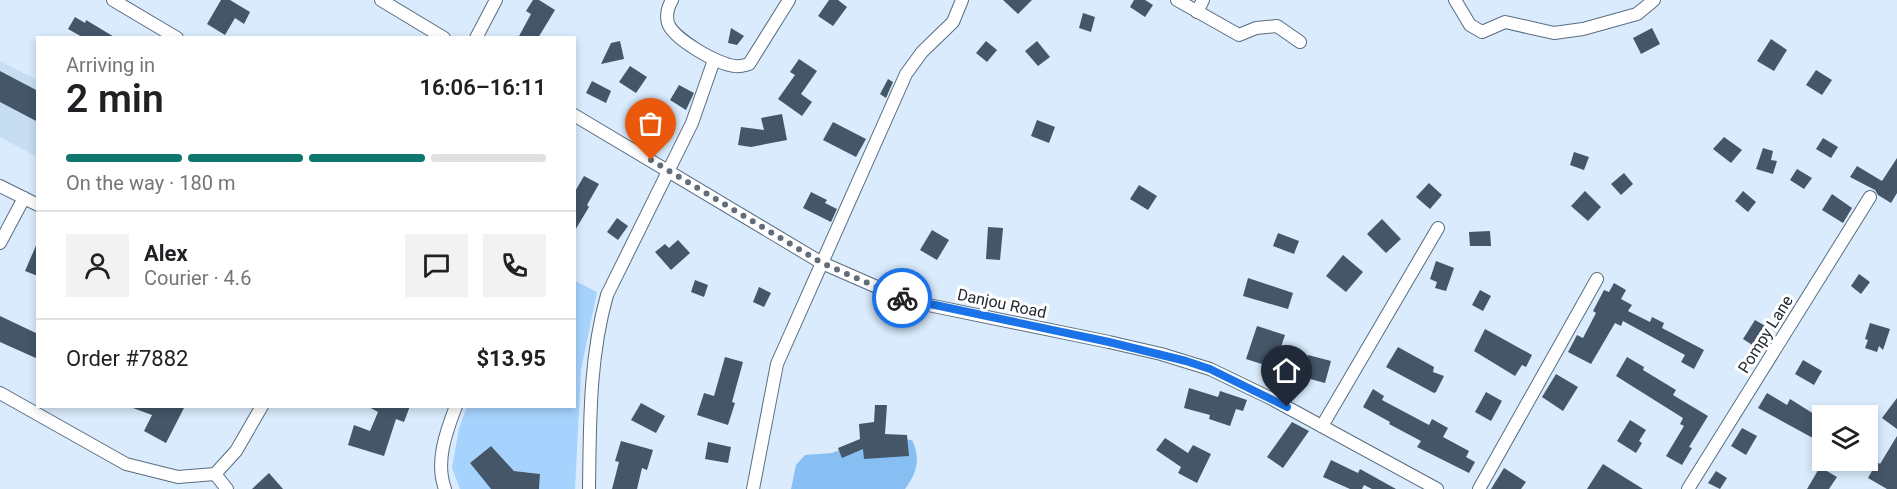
<!DOCTYPE html>
<meta charset="utf-8">
<style>
body{margin:0;font-family:Roboto,sans-serif;background:#f2f2f2;color:#202124;height:100vh;display:flex;flex-direction:column;font-size:22px;white-space:nowrap}
*{box-sizing:border-box;margin:0}
p{font-size:20px;color:#757577}
.icon{flex:none;width:33px;height:33px;fill:none;stroke:currentColor;stroke-width:2;stroke-linecap:round;stroke-linejoin:round}
.map{position:relative;flex:1;overflow:hidden}
.panel{position:absolute;left:36px;top:36px;width:540px;height:372px;display:flex;flex-direction:column;background:#fff;border-radius:0px;box-shadow:0 3px 9px #0003}
.panel>*{flex:none}
.tools{position:absolute;left:1812px;top:405px;display:grid;gap:12px}
.tools a{display:grid;place-items:center;width:66px;height:66px;border-radius:0px;background:#fff;box-shadow:0 3px 9px #0003;font-size:30px}
.pin{position:absolute;display:grid;place-items:center;width:51px;height:51px;color:#fff;margin:-62px -26px;border-radius:50% 50% 50% 0;rotate:-45deg;box-shadow:0 0 6px #0007}
.pin .icon{rotate:45deg}
.courier{position:absolute;display:grid;place-items:center;width:60px;height:60px;margin:-30px;border:4px solid #1a73e8;border-radius:50%;background:#fff;color:#222;box-shadow:0 2px 8px #0007}
.headline em{font-style:normal;font-weight:600}
.headline div{display:flex;flex-direction:column-reverse}
.headline{display:flex;align-items:center;justify-content:space-between;height:102px;padding:0 30px}
h1{font-size:39px;font-weight:600;line-height:45px}
.bar{display:grid;grid-template-columns:repeat(4,1fr);gap:9px 6px;align-content:center;height:72px;padding:0 30px}
.bar i{height:8px;border-radius:4px;background:#e0e0e0}
.bar .on{background:#0f766e}
.bar p{grid-column:span 4}
.line{display:flex;align-items:center;gap:15px;padding:0 30px;border-top:2px solid #e0e0e0}
.line div{flex:1}
.round{display:grid;place-items:center;flex:none;width:63px;height:63px;border-radius:0px;background:#f2f2f2}
.map>svg:first-child{display:block}
</style>
<div class="map">
<svg width="1897" height="489" viewBox="0 0 1897 489">
<rect width="100%" height="100%" fill="#d9ebfc"/>
<path fill="#c7ddf2" d="M0 61 37 80V157L0 137Z"/>
<path fill="#a6d3fe" d="M575 281 597 292 581 370 575 489H539L540 474 514 471 491 446 470 463 491 489H460L452 468 459 428 467 407 574 406Z"/>
<path fill="#88bff2" d="M900 439 912 440C921 459 917 473 905 489H791L796 465 805 455 832 453 845 448Z"/>
<g fill="#445668">
<path d="M221 0H230L250 12 244 24 235 18 225 35 207 24Z"/>
<path d="M533 0H539L555 10 538 38H518L531 14 526 11Z"/>
<path d="M829 0H838L847 7 833 26 818 16Z"/>
<path d="M1003 0H1032L1018 14Z"/>
<path d="M1134 0H1145L1153 5 1145 17 1130 7Z"/>
<path d="M1083 13 1095 17 1091 32 1079 28Z"/>
<path d="M75 17 85 23 86 20 116 38H84L68 29Z"/>
<path d="M731 28 744 36 737 45 728 43Z"/>
<path d="M1652 28 1660 44 1641 54 1633 38Z"/>
<path d="M1771 39 1787 50 1774 71 1757 61Z"/>
<path d="M620 41 624 59 601 64 611 43Z"/>
<path d="M986 41 997 50 987 62 976 53Z"/>
<path d="M1037 41 1050 57 1038 66 1025 51Z"/>
<path d="M799 59 817 71 801 94 812 102 802 116 778 99 795 75 790 72Z"/>
<path d="M630 66 647 77 636 93 619 82Z"/>
<path d="M1816 70 1832 80 1822 95 1806 85Z"/>
<path d="M0 71 38 91V122L0 102Z"/>
<path d="M888 79 893 82 886 98 880 94Z"/>
<path d="M592 81 611 91 606 103 586 93Z"/>
<path d="M679 85 694 93 686 110 670 100Z"/>
<path d="M782 114 787 140 751 147 738 145 741 127 764 130 761 118Z"/>
<path d="M1037 120 1055 127 1049 143 1031 136Z"/>
<path d="M833 122 866 139 856 157 823 140Z"/>
<path d="M1724 137 1742 150 1731 163 1713 149Z"/>
<path d="M1823 138 1838 147 1831 158 1816 149Z"/>
<path d="M1763 148 1773 151 1771 160 1777 161 1773 174 1756 169Z"/>
<path d="M1574 152 1589 157 1584 170 1570 165Z"/>
<path d="M1897 158V193L1891 203 1878 195 1875 190 1850 177 1857 166 1882 181Z"/>
<path d="M1797 169 1812 178 1804 189 1790 180Z"/>
<path d="M1624 173 1633 184 1621 195 1611 184Z"/>
<path d="M584 176 599 184 587 205 589 207 574 232V193Z"/>
<path d="M1429 183 1442 195 1430 209 1416 197Z"/>
<path d="M1139 185 1157 196 1148 210 1130 199Z"/>
<path d="M1585 191 1601 207 1588 221 1571 206Z"/>
<path d="M1743 191 1756 202 1748 212 1735 201Z"/>
<path d="M811 192 827 200 825 203 837 209 831 222 803 208Z"/>
<path d="M1832 194 1852 208 1843 223 1822 210Z"/>
<path d="M617 218 628 226 618 240 607 232Z"/>
<path d="M1382 219 1401 239 1386 253 1367 234Z"/>
<path d="M988 227 1003 228 1000 260 986 259Z"/>
<path d="M932 230 949 240 937 260 920 250Z"/>
<path d="M1490 231 1491 246H1470L1469 232Z"/>
<path d="M1278 233 1299 241 1294 254 1273 246Z"/>
<path d="M678 240 690 253 671 270 655 252 665 244 669 248Z"/>
<path d="M38 241V276L25 271Z"/>
<path d="M1343 255 1363 272 1346 292 1326 276Z"/>
<path d="M1436 261 1454 268 1446 291 1435 288 1437 282 1430 279Z"/>
<path d="M1859 274 1870 282 1861 294 1851 286Z"/>
<path d="M1248 278 1293 293 1288 309 1243 296Z"/>
<path d="M695 280 708 285 704 297 691 292Z"/>
<path d="M1614 283 1626 290 1621 299 1632 305 1628 311 1650 322 1652 317 1664 323 1662 328 1704 350 1694 369 1681 362 1685 355 1623 321 1621 326 1615 323 1591 364 1568 352 1577 335 1583 338 1596 313 1593 311 1604 290 1609 292Z"/>
<path d="M759 287 771 293 764 307 753 302Z"/>
<path d="M1480 290 1491 296 1483 311 1472 305Z"/>
<path d="M0 316 38 334V359L0 342Z"/>
<path d="M1755 320 1769 328 1757 348 1743 339Z"/>
<path d="M1870 323 1890 329 1883 350 1879 346 1877 352 1865 348 1868 340 1865 339Z"/>
<path d="M1257 326 1285 335 1274 368 1246 359Z"/>
<path d="M1485 329 1532 355 1526 367 1522 365 1515 376 1474 351Z"/>
<path d="M1398 347 1434 367 1433 372 1444 376 1436 392 1434 393 1386 367Z"/>
<path d="M1308 355 1331 361 1325 383 1303 377Z"/>
<path d="M725 357 743 362 732 402 735 403 728 425 697 415 704 393 714 396Z"/>
<path d="M1627 357 1644 367 1643 370 1676 390 1673 395 1708 416 1689 447 1692 448 1682 465 1666 456 1684 426 1680 424 1683 418 1616 376Z"/>
<path d="M1803 360 1822 371 1814 385 1795 374Z"/>
<path d="M1556 374 1578 387 1563 411 1542 397Z"/>
<path d="M1189 388 1218 397 1220 391 1247 400 1243 411 1236 409 1230 426 1209 419 1210 415 1184 408Z"/>
<path d="M1373 389 1384 396 1382 400 1429 425 1432 419 1448 428 1443 437 1469 451 1466 457 1475 462 1469 473 1417 447 1421 441 1389 424 1390 422 1363 407Z"/>
<path d="M1486 392 1502 401 1491 421 1475 412Z"/>
<path d="M1767 393 1787 405 1790 399 1822 419V443L1758 408Z"/>
<path d="M1897 398V429L1882 418Z"/>
<path d="M641 403 665 416 656 433 631 420Z"/>
<path d="M875 405H887L885 434 907 435 909 456 864 459 863 449 842 458 838 448 860 439 859 424 874 422Z"/>
<path d="M133 406H185L166 443 144 431 152 415 133 408Z"/>
<path d="M367 406H410L404 422 396 419 384 456 348 445 354 425 370 431 378 412Z"/>
<path d="M1630 420 1646 430 1639 441 1642 443 1636 453 1617 441Z"/>
<path d="M1292 422 1309 431 1283 468 1267 457Z"/>
<path d="M1742 428 1757 436 1746 455 1731 446Z"/>
<path d="M1897 436V489H1887L1868 478 1877 462 1880 464Z"/>
<path d="M1165 438 1188 453 1193 445 1211 454 1197 483 1178 473 1181 467 1156 450Z"/>
<path d="M621 441 653 450 647 470 642 468 637 489H612L619 462 615 461Z"/>
<path d="M708 442 731 447 728 463 705 459Z"/>
<path d="M491 446 514 471 540 474 539 489H491L470 463Z"/>
<path d="M1331 460 1358 473 1360 469 1396 489H1372L1364 485 1362 489H1350L1323 477Z"/>
<path d="M1603 464 1643 489H1587Z"/>
<path d="M1820 467 1837 477 1829 489H1807Z"/>
<path d="M1504 468 1526 482 1521 489H1491Z"/>
<path d="M1716 471 1727 478 1720 489 1708 483Z"/>
<path d="M269 473 283 489H252Z"/>
</g>
<g fill="none" stroke-linecap="round" stroke-linejoin="round">
<g stroke="#596d7f" stroke-width="14">
<g id="street">
<path d="M113 0 177 38"/>
<path d="M381 0 444 38"/>
<path d="M672 0C668 7 666 16 668 23 673 39 719 65 735 66 740 67 745 65 749 64L789 0"/>
<path d="M1177 0 1239 35 1256 28 1277 26 1300 42"/>
<path d="M1455 0 1470 25 1482 32 1505 22 1554 33 1583 29 1637 14 1654 0"/>
<path d="M1197 12 1203 0"/>
<path d="M476 38 496 0"/>
<path d="M574 115 822 263 909 301 1109 342 1161 354 1210 369 1270 398 1437 489"/>
<path d="M0 186 38 205"/>
<path d="M0 243 24 198"/>
<path d="M0 393 126 464 178 477 215 474 236 451 262 406"/>
<path d="M1322 426 1438 228"/>
<path d="M215 474 227 489"/>
<path d="M445 489C435 462 446 432 456 406"/>
<path d="M589 489C590 423 589 359 607 295L692 123 714 60"/>
<path d="M753 489 777 364 906 74 922 52 953 22 962 0"/>
<path d="M1479 489 1597 279"/>
<path d="M1688 489 1870 197"/>
</g>
</g>
<use href="#street" stroke="#fff" stroke-width="12"/>
</g>
<g fill="none" stroke-linecap="round" stroke-linejoin="round">
<path stroke="#616d78" stroke-width="6" stroke-dasharray="0 10.8" d="M651 160 822 263 902 298"/>
<path stroke="#1a73e8" stroke-width="8" d="M902 298 1109 342 1186 361 1210 369 1287 407"/>
</g>
<g text-anchor="middle" stroke-width="6" stroke-linejoin="round" paint-order="stroke">
<g font-size="16" fill="#212931" stroke="#fff">
<text transform="translate(1002 303) rotate(12)" y="6">Danjou Road</text>
<text transform="translate(1765 334) rotate(-58)" y="6">Pompy Lane</text>
</g>
</g>
</svg>
<div class="tools">
<a><svg class="icon" aria-label="layers" viewBox="0 0 24 24"><path d="M12 4l9 5-9 5-9-5zM3 14l9 5 9-5"/></svg></a>
</div>
<div class="pin" style="left:651px;top:160px;background:#ea580c"><svg class="icon" aria-label="bag" viewBox="0 0 24 24"><path d="M5 8h14l-1 12H6zM9 8a3 3 0 0 1 6 0"/></svg></div>
<div class="pin" style="left:1287px;top:407px;background:#1f2937"><svg class="icon" aria-label="home" viewBox="0 0 24 24"><path d="M3 11l9-7 9 7M6 9v11h12V9"/></svg></div>
<div class="courier" style="left:902px;top:298px"><svg class="icon" aria-label="bike" viewBox="0 0 24 24"><circle cx="6" cy="16" r="4"/><circle cx="18" cy="16" r="4"/><path d="M6 16l4-8h5l3 8M10 8l3 8H6M13 5h3"/></svg></div>
<section class="panel">
<div class="headline"><div><h1>2 min</h1><p>Arriving in</p></div><em>16:06–16:11</em></div>
<div class="bar"><i class="on"></i><i class="on"></i><i class="on"></i><i></i><p>On the way · 180 m</p></div>
<div class="line" style="height:108px"><a class="round"><svg class="icon" aria-label="person" viewBox="0 0 24 24"><circle cx="12" cy="8" r="4"/><path d="M4 21q1-7 8-7t8 7"/></svg></a><div><b>Alex</b><p>Courier · 4.6</p></div><a class="round"><svg class="icon" aria-label="chat" viewBox="0 0 24 24"><path d="M4 5h16v11H9l-5 4z"/></svg></a><a class="round"><svg class="icon" aria-label="phone" viewBox="0 0 24 24"><path d="M5 4h4l2 5-3 2q2 4 5 5l2-3 5 2v4C11 20 4 13 5 4z"/></svg></a></div>
<div class="line" style="height:78px"><div>Order #7882</div><b>$13.95</b></div>
</section>
</div>
